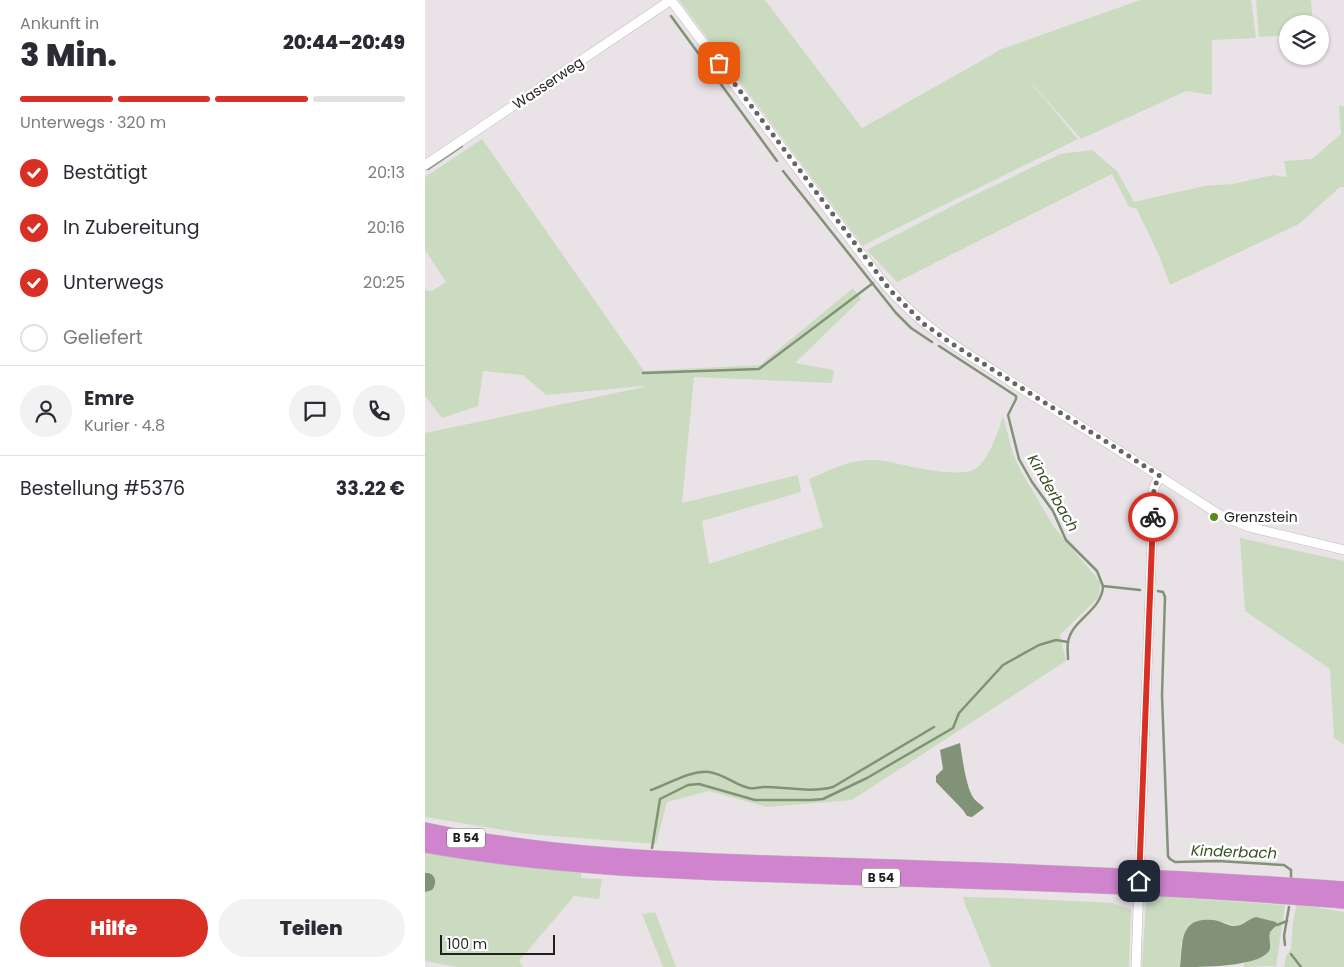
<!DOCTYPE html>
<html lang="de">
<meta charset="utf-8">
<style>
body{margin:0;font-family:Poppins,sans-serif;background:#f2f2f3;color:#2b2b33;height:100vh;display:flex;flex-direction:column;font-size:19px;white-space:nowrap}
*{box-sizing:border-box;margin:0}
p{font-size:16px;color:#7c7c81}
.icon{flex:none;width:28px;height:28px;fill:none;stroke:currentColor;stroke-width:2;stroke-linecap:round;stroke-linejoin:round}
.map{position:relative;flex:1;overflow:hidden}
.drawer{display:flex;flex-direction:column;background:#fff;width:425px}
.drawer>*{flex:none}
.tools{position:absolute;left:854px;top:15px;display:grid;gap:10px}
.tools a{display:grid;place-items:center;width:50px;height:50px;border-radius:50%;background:#fff;box-shadow:0 1px 4px #0004;font-size:25px}
.scale{position:absolute;left:15px;bottom:12px;width:115px;box-sizing:border-box;padding-left:5px;border:2px solid #211f20;border-top:0;font-size:14px;line-height:18px;white-space:nowrap;color:#211f20;-webkit-text-stroke:4px #fff;paint-order:stroke}
.pin{position:absolute;display:grid;place-items:center;width:42px;height:42px;color:#fff;margin:-21px;border-radius:10px;box-shadow:0 2px 8px #0006}
.courier{position:absolute;display:grid;place-items:center;width:50px;height:50px;margin:-25px;border:4px solid #d93025;border-radius:50%;background:#fff;color:#222;box-shadow:0 1px 6px #0007}
.overview em{font-style:normal;font-weight:800}
.overview div{display:flex;flex-direction:column-reverse}
.overview{display:flex;align-items:center;justify-content:space-between;height:85px;padding:0 20px}
h1{font-size:32px;font-weight:800;line-height:38px}
.bar{display:grid;grid-template-columns:repeat(4,1fr);gap:8px 5px;align-content:center;height:60px;padding:0 20px}
.bar i{height:6px;border-radius:4px;background:#e1e1e2}
.bar .active{background:#d93025}
.bar p{grid-column:span 4}
.line{display:flex;align-items:center;gap:12px;padding:0 20px;border-top:1px solid #e1e1e2}
.line div{flex:1}
.round{display:grid;place-items:center;flex:none;width:52px;height:52px;border-radius:26px;background:#f2f2f3}
ol{padding:0 20px;list-style:none}
li{display:flex;align-items:center;gap:15px;height:55px}
li p{margin-inline-start:auto}
li .icon{padding:5px;border-radius:50%;background:#d93025;color:#fff;stroke-width:4}
li:last-child{color:#7c7c81}
li i{width:28px;height:28px;border:2px solid #e1e1e2;border-radius:50%}
.primary-button{display:flex;gap:10px;margin-top:auto;padding:10px 20px}
.primary-button a{flex:1;height:58px;border-radius:30px;background:#d93025;color:#fff;font-size:20px;font-weight:800;line-height:58px;text-align:center}
.primary-button a+a{background:#f2f2f3;color:#2b2b33}
main{display:flex;flex:1;min-height:0}
.map>svg:first-child{display:block}
</style>
<main>
<section class="drawer">
<div class="overview"><div><h1>3 Min.</h1><p>Ankunft in</p></div><em>20:44–20:49</em></div>
<div class="bar"><i class="active"></i><i class="active"></i><i class="active"></i><i></i><p>Unterwegs · 320 m</p></div>
<ol>
<li><svg class="icon" aria-label="check" viewBox="0 0 24 24"><path d="M5 12l5 5 9-10"/></svg>Bestätigt<p>20:13</p></li>
<li><svg class="icon" aria-label="check" viewBox="0 0 24 24"><path d="M5 12l5 5 9-10"/></svg>In Zubereitung<p>20:16</p></li>
<li><svg class="icon" aria-label="check" viewBox="0 0 24 24"><path d="M5 12l5 5 9-10"/></svg>Unterwegs<p>20:25</p></li>
<li><i></i>Geliefert</li>
</ol>
<div class="line" style="height:90px"><a class="round"><svg class="icon" aria-label="person" viewBox="0 0 24 24"><circle cx="12" cy="8" r="4"/><path d="M4 21q1-7 8-7t8 7"/></svg></a><div><b>Emre</b><p>Kurier · 4.8</p></div><a class="round"><svg class="icon" aria-label="chat" viewBox="0 0 24 24"><path d="M4 5h16v11H9l-5 4z"/></svg></a><a class="round"><svg class="icon" aria-label="phone" viewBox="0 0 24 24"><path d="M5 4h4l2 5-3 2q2 4 5 5l2-3 5 2v4C11 20 4 13 5 4z"/></svg></a></div>
<div class="line" style="height:65px"><div>Bestellung #5376</div><b>33.22 €</b></div>
<div class="primary-button"><a>Hilfe</a><a>Teilen</a></div>
</section>
<div class="map">
<svg width="919" height="967" viewBox="0 0 919 967">
<rect width="100%" height="100%" fill="#e9e3e8"/>
<g fill="#cbdbc0">
<path d="M254 0H340L437 128 577 49 715 0H826L831 38 787 40V95L761 91 656 139 597 72 653 139 460 234 438 246Z"/>
<path d="M831 0H886L888 24H862V35L834 37Z"/>
<path d="M914 106H919V187H915L874 224 745 285 733 253 711 208 704 207 687 174 472 282 442 250 537 201 635 154 667 150 692 171 709 202 779 186 808 184 848 175 862 177 859 161 887 159 916 134Z"/>
<path d="M57 139 219 371 335 365 428 288 436 299 370 363 409 370 407 383 269 377 257 503 373 475 376 492 277 521 284 564 398 527 384 479C406 470 424 459 449 460 459 460 469 463 479 465 495 469 537 477 550 469 563 462 574 430 578 416L588 454 596 471 629 527 676 583 673 598 635 635 641 661 427 800 342 807 284 791 242 802 231 844 102 834 0 817V433L219 387 171 317 218 386 121 395 98 375 58 371 53 406 17 418 0 396V290L7 291 21 282 0 250V177Z"/>
<path d="M815 538 919 561V745L909 738 905 669 820 611Z"/>
<path d="M0 850 156 870V878L177 879 174 899 149 896 94 961 98 967H33L0 961Z"/>
<path d="M728 896 860 905 851 967 847 966 817 967 845 932 850 928 851 922 831 917 811 926 799 922 756 942 755 967H717L721 900Z"/>
<path d="M538 897 586 898 689 903V904L706 909 704 967H566L543 911 545 910H542Z"/>
<path d="M872 904 919 912V967H859L861 956 866 949 868 921Z"/>
<path d="M230 912 251 967H238L217 914Z"/>
</g>
<g fill="#819276">
<path d="M535 743C537 756 541 787 548 797 550 801 555 803 559 808L547 817 542 816 538 810 511 782V776L518 769 515 750Z"/>
<path d="M0 873C10 872 13 882 7 890L0 892Z"/>
<path d="M831 917 851 922 852 925 845 932C843 939 847 945 844 951 833 967 778 967 755 967 758 945 753 917 787 920 795 920 802 926 809 926 818 926 823 919 831 917Z"/>
</g>
<g fill="none" stroke-linecap="round" stroke-linejoin="round">
<g stroke="#819276" stroke-width="2.5">
<path d="M246 16 352 161"/>
<path d="M3 169 37 146"/>
<path d="M358 171 471 313 486 328 507 342"/>
<path d="M514 346 591 396V399L583 415 594 459 607 482 628 511 641 540 672 571 678 586 715 590"/>
<path d="M218 373 334 369 448 283"/>
<path d="M733 591 738 592 740 597 737 695 743 856 745 859 750 862 793 861 859 865 866 870V879"/>
<path d="M643 659C643 654 642 647 643 642 647 619 677 611 678 586"/>
<path d="M226 790C244 784 265 770 284 772 299 774 310 785 324 788 328 789 334 787 339 787 362 787 385 793 408 787L509 727"/>
<path d="M227 848 235 799 263 785 274 784 330 800H386L398 799 442 778 528 728 534 713 578 665 614 645 631 640 643 642"/>
<path d="M852 925 862 921"/>
<path d="M860 945 859 936 864 907"/>
<path d="M866 954 876 967"/>
</g>
<g stroke="#c0babf" stroke-width="10">
<g id="minor">
<path d="M246 0 453 276C478 307 505 329 538 351L795 515 824 527 919 550"/>
<path d="M0 165 246 0"/>
<path d="M715 854 729 487 735 476"/>
<path d="M711 967 713 910"/>
</g>
</g>
<g stroke="#c1c0c1" stroke-width="16">
<g id="trunk">
<path d="M0 830C142 860 288 861 433 866 595 871 757 877 919 889"/>
<path d="M0 845C137 870 277 872 415 877 583 882 751 887 919 901"/>
</g>
</g>
<use href="#minor" stroke="#fff" stroke-width="9"/>
<use href="#trunk" stroke="#d084ce" stroke-width="15"/>
<g stroke="#c0babf" stroke-width="10" stroke-linecap="butt">
<path id="minor-bridge" d="M713 910 715 854"/>
</g>
<use href="#minor-bridge" stroke="#fff" stroke-width="9"/>
</g>
<g fill="none" stroke-linecap="round" stroke-linejoin="round">
<path stroke="#676466" stroke-width="5" stroke-dasharray="0 9" d="M294 63 465 290 499 324 526 343 735 476 729 487 728 517"/>
<path stroke="#d93025" stroke-width="6" d="M714 881 728 517"/>
</g>
<circle fill="#578c25" stroke="#fff" stroke-width="2" cx="789" cy="517" r="5"/>
<g text-anchor="middle" stroke-width="5" stroke-linejoin="round" paint-order="stroke">
<g fill="#fff" stroke="#646263" stroke-width="1">
<rect x="22" y="828.5" width="38" height="19" rx="4"/>
<rect x="437" y="868.5" width="38" height="19" rx="4"/>
</g>
<g font-size="12" font-weight="bold" fill="#211f20">
<text x="41" y="842">B 54</text>
<text x="456" y="882">B 54</text>
</g>
<g font-size="14" fill="#211f20" stroke="#fff">
<text transform="translate(123 83) rotate(-34)" y="5">Wasserweg</text>
</g>
<g font-size="14" fill="#211f20" stroke="#fff" text-anchor="start">
<text x="799" y="522">Grenzstein</text>
</g>
<g font-size="15" font-style="italic" fill="#375124" stroke="#fff">
<text transform="translate(628 493) rotate(60)" y="5">Kinderbach</text>
<text transform="translate(809 852) rotate(2)" y="5">Kinderbach</text>
</g>
</g>
</svg>
<div class="tools">
<a><svg class="icon" aria-label="layers" viewBox="0 0 24 24"><path d="M12 4l9 5-9 5-9-5zM3 14l9 5 9-5"/></svg></a>
</div>
<div class="scale">100 m</div>
<div class="pin" style="left:294px;top:63px;background:#ea580c"><svg class="icon" aria-label="bag" viewBox="0 0 24 24"><path d="M5 8h14l-1 12H6zM9 8a3 3 0 0 1 6 0"/></svg></div>
<div class="pin" style="left:714px;top:881px;background:#1f2937"><svg class="icon" aria-label="home" viewBox="0 0 24 24"><path d="M3 11l9-7 9 7M6 9v11h12V9"/></svg></div>
<div class="courier" style="left:728px;top:517px"><svg class="icon" aria-label="bike" viewBox="0 0 24 24"><circle cx="6" cy="16" r="4"/><circle cx="18" cy="16" r="4"/><path d="M6 16l4-8h5l3 8M10 8l3 8H6M13 5h3"/></svg></div>
</div>
</main>
